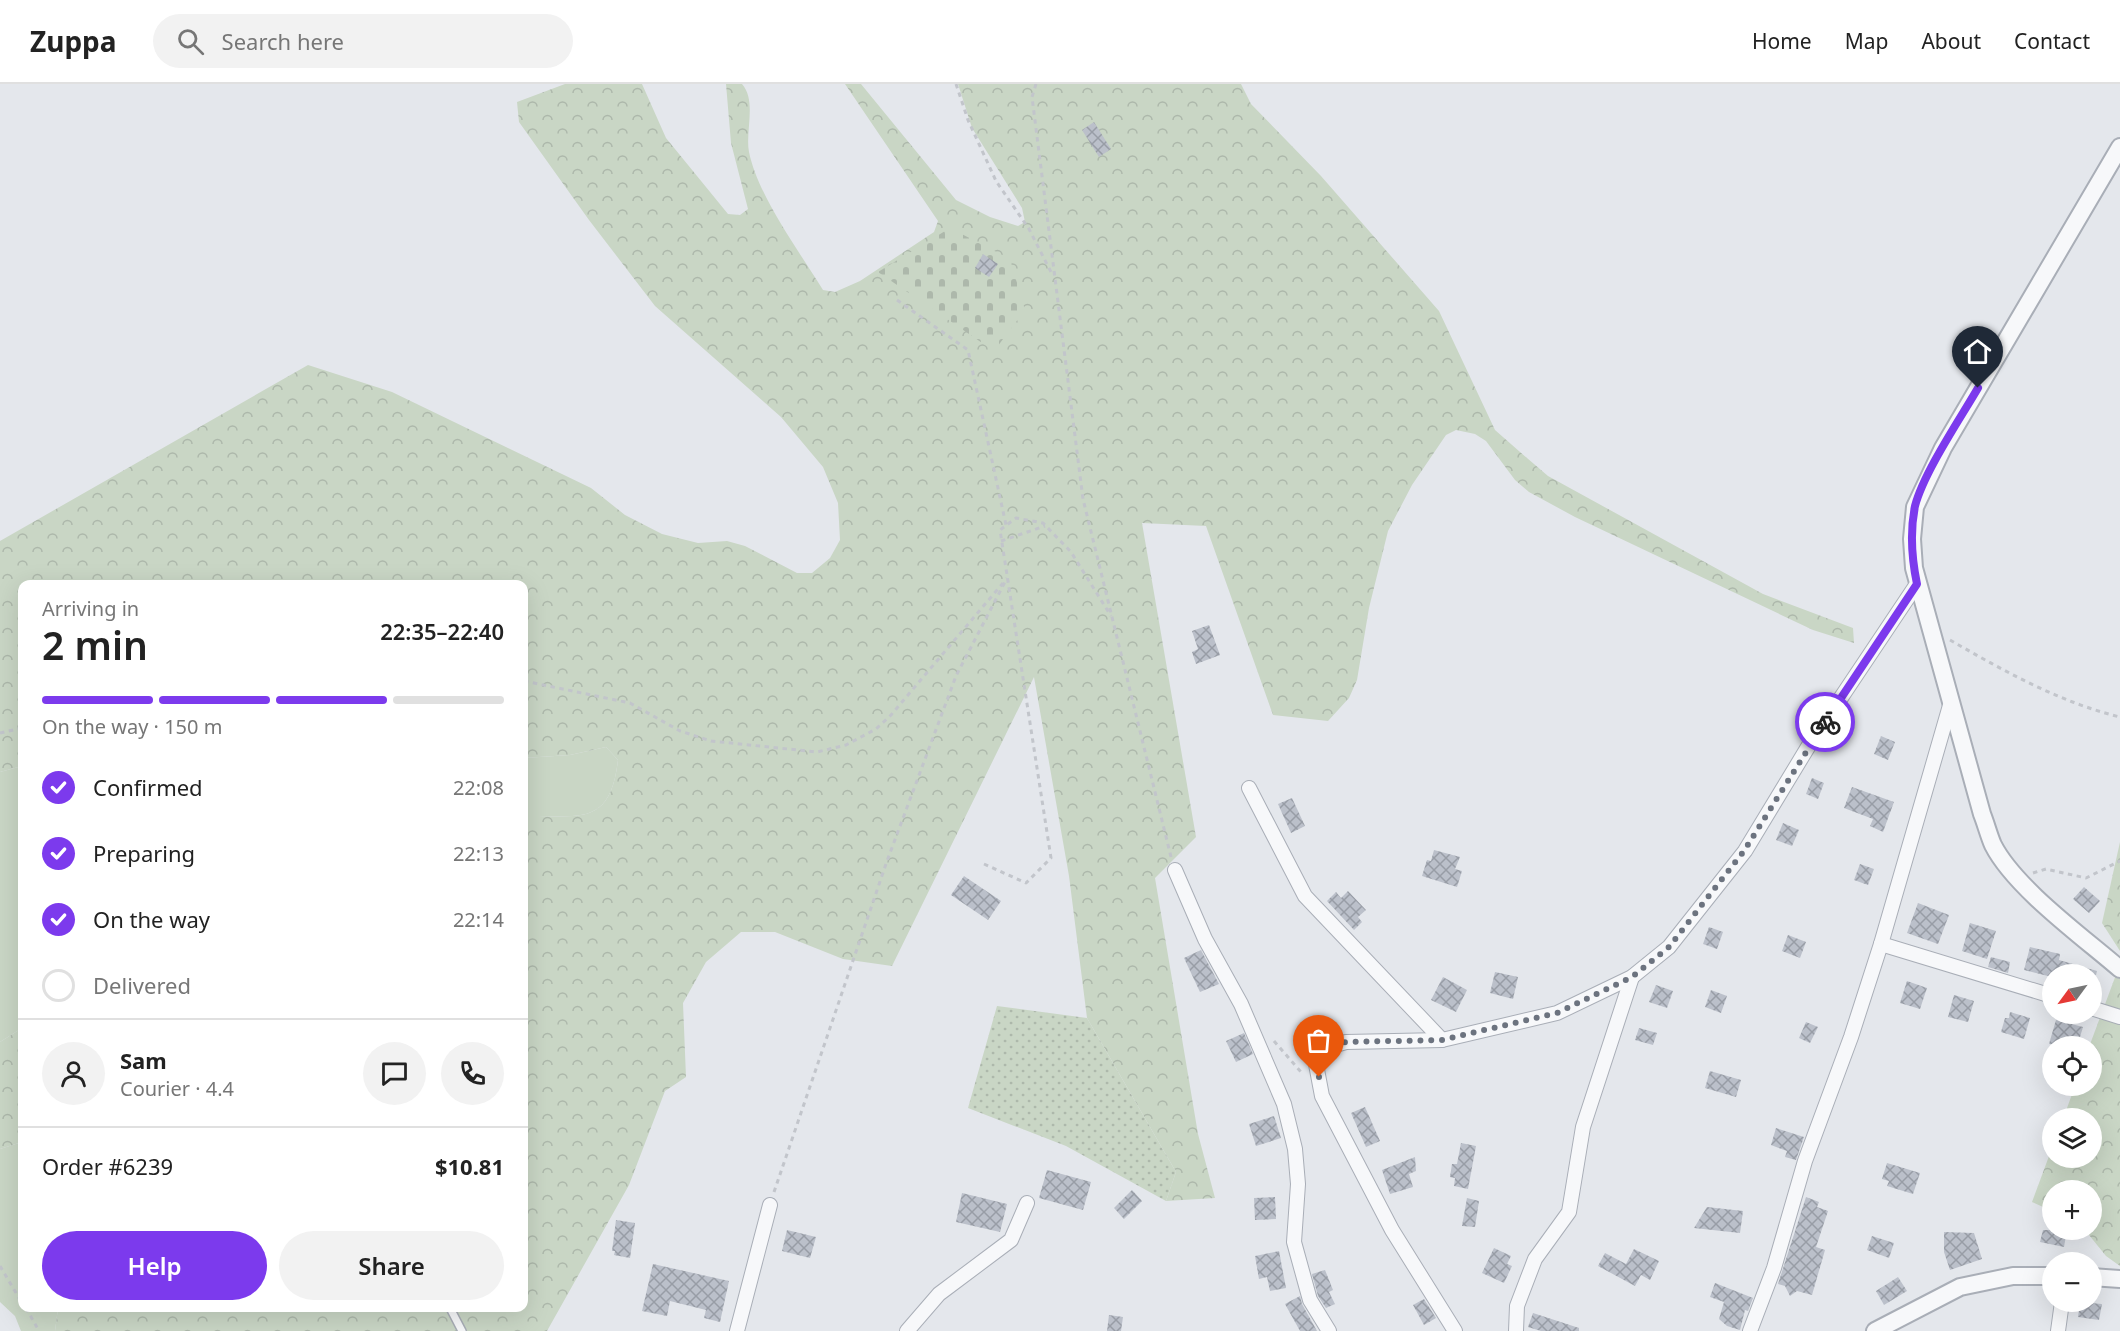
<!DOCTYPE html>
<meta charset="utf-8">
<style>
body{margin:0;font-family:"Noto Sans",sans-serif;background:#f2f2f2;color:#222;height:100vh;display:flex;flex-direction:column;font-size:22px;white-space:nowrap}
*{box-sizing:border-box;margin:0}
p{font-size:20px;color:#767676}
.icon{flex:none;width:33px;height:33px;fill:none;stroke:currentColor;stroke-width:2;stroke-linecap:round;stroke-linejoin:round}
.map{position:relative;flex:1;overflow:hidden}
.drawer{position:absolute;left:18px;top:496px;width:510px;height:732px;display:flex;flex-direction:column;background:#fff;border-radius:12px;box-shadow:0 6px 24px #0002}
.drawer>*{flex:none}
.needle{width:39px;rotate:237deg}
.controls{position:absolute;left:2042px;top:880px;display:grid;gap:12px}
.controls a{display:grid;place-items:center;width:60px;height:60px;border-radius:50%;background:#fff;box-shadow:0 6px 24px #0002;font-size:30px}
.pin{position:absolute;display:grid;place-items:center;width:51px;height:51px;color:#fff;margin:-62px -26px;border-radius:50% 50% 50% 0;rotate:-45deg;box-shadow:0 0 6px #0007}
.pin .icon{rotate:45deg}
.courier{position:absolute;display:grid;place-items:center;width:60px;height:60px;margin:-30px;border:4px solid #7c3aed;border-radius:50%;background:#fff;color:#222;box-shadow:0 2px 8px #0007}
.overview em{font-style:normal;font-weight:600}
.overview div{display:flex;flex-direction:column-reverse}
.overview{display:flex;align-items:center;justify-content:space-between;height:102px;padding:0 24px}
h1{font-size:39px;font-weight:600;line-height:45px}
.bar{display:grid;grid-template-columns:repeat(4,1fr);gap:9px 6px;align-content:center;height:72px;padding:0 24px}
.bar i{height:8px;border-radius:4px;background:#e0e0e0}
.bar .selected{background:#7c3aed}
.bar p{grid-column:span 4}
.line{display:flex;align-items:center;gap:15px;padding:0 24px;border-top:2px solid #e0e0e0}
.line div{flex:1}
.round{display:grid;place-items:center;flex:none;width:63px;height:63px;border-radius:32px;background:#f2f2f2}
ol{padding:0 24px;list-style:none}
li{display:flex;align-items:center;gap:18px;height:66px}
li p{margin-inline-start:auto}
li .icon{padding:6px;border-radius:50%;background:#7c3aed;color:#fff;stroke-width:4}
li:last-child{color:#767676}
li i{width:33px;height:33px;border:3px solid #e0e0e0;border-radius:50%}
.cta{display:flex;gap:12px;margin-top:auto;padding:12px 24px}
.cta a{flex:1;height:69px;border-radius:36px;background:#7c3aed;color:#fff;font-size:24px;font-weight:600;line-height:69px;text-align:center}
.cta a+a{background:#f2f2f2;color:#222}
header{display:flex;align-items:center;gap:36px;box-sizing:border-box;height:84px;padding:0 30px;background:#fff;border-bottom:2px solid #e0e0e0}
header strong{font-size:28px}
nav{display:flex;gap:33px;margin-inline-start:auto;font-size:21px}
.search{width:420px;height:54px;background:#f2f2f2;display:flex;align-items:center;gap:15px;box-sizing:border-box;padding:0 21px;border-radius:33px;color:#767676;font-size:22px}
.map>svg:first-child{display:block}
</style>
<header>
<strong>Zuppa</strong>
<div class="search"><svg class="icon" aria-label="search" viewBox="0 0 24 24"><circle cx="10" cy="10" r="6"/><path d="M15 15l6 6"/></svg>Search here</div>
<nav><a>Home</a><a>Map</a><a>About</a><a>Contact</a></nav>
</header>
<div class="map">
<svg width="2120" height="1247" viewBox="0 0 2120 1247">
<defs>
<pattern id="forest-crowns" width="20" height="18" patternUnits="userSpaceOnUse" patternTransform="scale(1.5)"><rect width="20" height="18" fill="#c9d6c5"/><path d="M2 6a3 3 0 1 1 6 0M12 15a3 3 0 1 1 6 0" fill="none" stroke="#adb8ab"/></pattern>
<pattern id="cemetery-stones" width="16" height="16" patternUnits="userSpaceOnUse" patternTransform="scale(1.5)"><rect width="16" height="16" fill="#c9d6c5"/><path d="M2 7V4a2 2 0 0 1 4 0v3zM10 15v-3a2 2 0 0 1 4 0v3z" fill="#adb8ab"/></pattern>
<pattern id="garden-dots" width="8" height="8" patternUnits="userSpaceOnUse" patternTransform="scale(1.5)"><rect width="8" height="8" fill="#c9d6c5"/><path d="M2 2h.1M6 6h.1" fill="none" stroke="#adb8ab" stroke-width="1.8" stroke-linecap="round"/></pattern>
<pattern id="building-cross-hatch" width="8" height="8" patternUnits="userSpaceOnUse" patternTransform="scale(1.5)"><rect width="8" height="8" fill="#bbc0ca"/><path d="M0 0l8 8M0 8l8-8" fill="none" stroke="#989da6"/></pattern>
</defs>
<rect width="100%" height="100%" fill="#e4e7ec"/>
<g fill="#c9d6c5">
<path d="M606 663 618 676C610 744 579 731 524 732V674L570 671Z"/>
<path d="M22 682V944L0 958V688Z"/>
<path d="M22 1058V1224H58L55 1247H21L15 1232 0 1218V1065Z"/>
</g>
<g fill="url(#forest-crowns)">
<path d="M565 0H642L666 54 728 130 740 131 748 125 731 59 726 0H742C757 17 745 47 749 68 758 112 799 167 823 206L835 208 860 197 934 148 938 137 845 0H861L956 116 990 133 1018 142 1025 138 1022 124 972 44 958 0H1241L1251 20 1321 92 1439 227 1495 346 1527 374 1548 392 1763 510 1853 544 1854 559 1813 546 1575 433 1529 408 1515 396 1486 357 1475 350 1456 346 1446 351 1412 401 1388 447 1369 524 1357 596 1349 614 1328 637 1273 631 1206 442 1142 439 1196 753 1155 794 1198 1050 1215 1114 1166 1117 1176 1088 1087 934 1069 792 1034 593 892 882 843 875 775 848H741L706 878 683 919 686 993 665 1007 629 1101 547 1247H55L58 1224H524V732C579 731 610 744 618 676L606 663 570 671 524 674V501H22V682L0 688V457L308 281 392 308 591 404 625 431 662 450 698 459 727 457 745 462 797 489H812L830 474 840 456 838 419 823 383 781 333 655 222 589 136 519 38 517 18Z"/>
<path d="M2120 758V867L2102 839Z"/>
<path d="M2120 880V1182L2106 1172 2085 1146H2091V1107H2052V1127L2032 1118 2052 1064V1074H2091V1035H2063L2075 1002H2091L2089 963Z"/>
<path d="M22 944V1058L0 1065V958Z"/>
</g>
<path fill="url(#cemetery-stones)" d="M950 144 1010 175 1025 226 994 267 878 188Z"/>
<path fill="url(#garden-dots)" d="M997 922 1087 934 1176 1088 1166 1117 1066 1062 968 1024Z"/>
<g fill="url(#building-cross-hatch)">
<path d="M1094 38 1111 65 1099 73 1082 46Z"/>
<path d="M983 170 998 180 989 193 975 184Z"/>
<path d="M1209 541 1220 571 1196 580 1192 568 1198 565 1192 547Z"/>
<path d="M1881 652 1895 658 1888 676 1874 670Z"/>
<path d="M1812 694 1824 699 1818 715 1806 710Z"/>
<path d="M1852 703 1894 718 1883 748 1870 742 1873 735 1844 724Z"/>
<path d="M1292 714 1305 742 1291 749 1278 720Z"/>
<path d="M1783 739 1799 746 1792 762 1776 756Z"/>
<path d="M1434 766 1460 773 1455 785 1462 787 1457 803 1422 792 1427 776 1431 777Z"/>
<path d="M1860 780 1874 785 1868 801 1854 796Z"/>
<path d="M964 792 1001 817 988 836 951 811Z"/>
<path d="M2084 803 2100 817 2089 829 2073 815Z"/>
<path d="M1348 807 1366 826 1358 833 1362 838 1354 846 1327 817 1336 808 1341 814Z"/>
<path d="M1918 819 1949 831 1938 860 1907 849Z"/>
<path d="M1970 839 1996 847 1987 875 1962 867Z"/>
<path d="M1709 843 1723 848 1717 865 1703 860Z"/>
<path d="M1788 851 1806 858 1800 874 1782 867Z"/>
<path d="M2030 863 2060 870 2059 876 2097 887 2096 891 2052 893 2024 886Z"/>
<path d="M1201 866 1219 900 1200 908 1184 874Z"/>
<path d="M1991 873 2010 878 2008 889 1988 883Z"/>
<path d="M1495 888 1518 893 1513 915 1490 909Z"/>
<path d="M1443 893 1467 906 1456 928 1431 916Z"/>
<path d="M1907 897 1927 904 1920 925 1900 919Z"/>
<path d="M1656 901 1673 907 1667 924 1649 918Z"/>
<path d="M1711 906 1727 912 1721 929 1705 923Z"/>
<path d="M1954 911 1974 917 1968 938 1948 933Z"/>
<path d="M2010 928 2030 934 2024 955 2001 948 2005 934H2009Z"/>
<path d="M2056 936 2083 943 2077 963 2049 960Z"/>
<path d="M1806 938 1818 943 1810 959 1799 954Z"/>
<path d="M1639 944 1657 949 1653 961 1635 956Z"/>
<path d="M1244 949 1253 970 1236 978 1226 957Z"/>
<path d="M1710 987 1741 996 1736 1013 1705 1004Z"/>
<path d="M1365 1023 1380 1057 1366 1063 1351 1029Z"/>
<path d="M1274 1032 1281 1054 1256 1062 1249 1040Z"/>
<path d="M1776 1044 1804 1053 1796 1076 1785 1073 1787 1067 1771 1061Z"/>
<path d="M1461 1059 1476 1062 1468 1105 1454 1102 1455 1094 1450 1093 1452 1080H1457Z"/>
<path d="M1415 1073 1416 1087 1409 1090 1413 1103 1390 1110 1382 1086Z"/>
<path d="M1887 1079 1920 1089 1913 1110 1887 1102 1889 1097 1882 1095Z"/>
<path d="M1047 1086 1091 1098 1083 1126 1039 1114Z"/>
<path d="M1132 1106 1142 1117 1124 1135 1114 1124Z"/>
<path d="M962 1109 1007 1120 1000 1148 956 1138Z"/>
<path d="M1275 1113 1276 1135 1255 1136 1254 1114Z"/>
<path d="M1806 1113 1819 1118 1817 1123 1828 1127 1816 1163 1825 1166 1812 1211 1797 1207 1790 1212 1785 1202 1778 1200Z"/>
<path d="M1467 1114 1479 1117 1475 1143 1462 1142Z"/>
<path d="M1707 1123 1743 1127 1740 1149 1694 1144Z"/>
<path d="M616 1136 635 1139 630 1174 614 1171 615 1167H612Z"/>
<path d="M787 1146 816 1153 810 1174 782 1167Z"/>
<path d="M2043 1146H2067L2064 1163 2040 1158Z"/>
<path d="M1944 1148 1974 1149 1982 1175 1950 1186 1944 1168Z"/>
<path d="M1872 1152 1894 1159 1889 1174 1867 1166Z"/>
<path d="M1494 1164 1511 1172 1507 1180 1512 1182 1504 1199 1482 1189Z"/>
<path d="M1634 1165 1659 1177 1650 1196 1641 1191 1635 1202 1598 1182 1605 1169 1626 1180Z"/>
<path d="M1279 1167 1286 1204 1270 1207 1267 1193 1259 1195 1255 1172Z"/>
<path d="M653 1180 729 1197 720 1238 704 1234 706 1226 670 1217 667 1232 642 1227Z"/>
<path d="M1325 1186 1333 1206 1329 1208 1335 1220 1326 1224 1318 1212 1312 1190Z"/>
<path d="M1898 1193 1907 1207 1884 1221 1876 1207Z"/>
<path d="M1715 1199 1753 1214 1748 1227 1745 1226 1740 1246 1727 1242 1719 1235 1724 1218 1710 1213Z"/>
<path d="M1300 1212 1302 1220 1317 1247H1300L1285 1220Z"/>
<path d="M1424 1215 1436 1234 1424 1241 1413 1221Z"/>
<path d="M2080 1218 2102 1220 2099 1236 2078 1233Z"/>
<path d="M1533 1229 1579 1244V1247H1541L1528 1243Z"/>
<path d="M1109 1231 1123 1233 1121 1247H1107Z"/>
</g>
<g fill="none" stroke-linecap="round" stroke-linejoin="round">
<g stroke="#a9aeb7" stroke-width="10">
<path id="service" d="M450 1224 462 1247"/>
</g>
<g stroke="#a9aeb7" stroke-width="16">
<g id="minor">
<path d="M1249 704 1305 812 1442 956"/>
<path d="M1175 786 1205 855 1241 920 1284 1020 1295 1065 1298 1100 1294 1158 1310 1216 1329 1247"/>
<path d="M1881 860 2052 912"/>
<path d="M2091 924 2120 933"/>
<path d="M737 1247 770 1121"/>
<path d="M907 1247 939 1210 1011 1156 1027 1119"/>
<path d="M1455 1247 1392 1146 1322 1012 1315 975 1325 964 1346 958 1442 956 1557 929 1632 893 1669 863 1745 767 1808 663 1917 500"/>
<path d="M1516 1247 1517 1222 1535 1175 1569 1128 1583 1043 1632 893"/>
<path d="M1750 1247 1774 1184 1805 1077 1851 953 1881 860 1951 618"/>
<path d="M2058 1247 2062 1218"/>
</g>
</g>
<g stroke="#a9aeb7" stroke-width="20">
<g id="tertiary">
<path d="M2120 63 1943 364 1915 423 1912 455 1914 484 1982 730C1986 740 1989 752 1993 761 2015 804 2083 853 2120 885"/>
<path d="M2091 1193 2120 1195"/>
<path d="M1875 1247 1960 1203 2013 1192H2052"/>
</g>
</g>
<g stroke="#c2c5cb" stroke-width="3" stroke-dasharray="4.5 4.5" stroke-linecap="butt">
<path d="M956 0 968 36 996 97 1029 145 1052 190"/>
<path d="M1036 0 1032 13 1083 415 1171 773"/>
<path d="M897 216 968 266 1006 441"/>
<path d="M1001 457 1045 442"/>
<path d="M1950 556C2004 587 2059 618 2120 633"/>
<path d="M524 597 630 619 680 647 711 657 817 668 846 661 876 645 891 631 1003 499"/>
<path d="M0 649 22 644"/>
<path d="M984 780 1026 799 1051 774 1000 446 1016 434 1043 439 1071 468 1111 532"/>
<path d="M2033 789 2046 785 2086 794 2120 777"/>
<path d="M1274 957 1301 988"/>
<path d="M774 1108 887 777 956 592 1007 494"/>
<path d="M0 1182 22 1219"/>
<path d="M26 1224 39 1247"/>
</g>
<use href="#service" stroke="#f7f8fa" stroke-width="7"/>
<use href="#minor" stroke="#f7f8fa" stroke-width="14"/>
<use href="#tertiary" stroke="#f7f8fa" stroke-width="16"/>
</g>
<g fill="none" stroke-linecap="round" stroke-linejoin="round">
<path stroke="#6c737f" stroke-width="6" stroke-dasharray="0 10.8" d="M1319 993 1315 975 1325 964 1346 958 1442 956 1557 929 1632 893 1669 863 1744 767 1825 638"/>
<path stroke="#7c3aed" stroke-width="8" d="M1825 638 1917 500C1912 476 1910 447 1915 422 1924 388 1960 335 1978 304"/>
</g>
</svg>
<div class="controls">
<a><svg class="needle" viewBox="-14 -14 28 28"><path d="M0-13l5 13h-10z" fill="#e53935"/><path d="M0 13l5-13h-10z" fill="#767676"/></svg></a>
<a><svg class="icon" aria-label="locate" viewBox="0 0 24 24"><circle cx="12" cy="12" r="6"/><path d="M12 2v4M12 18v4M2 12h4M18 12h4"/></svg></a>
<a><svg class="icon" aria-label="layers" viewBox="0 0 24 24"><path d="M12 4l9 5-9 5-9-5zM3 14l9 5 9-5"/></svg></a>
<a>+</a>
<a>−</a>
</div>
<div class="pin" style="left:1319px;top:993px;background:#ea580c"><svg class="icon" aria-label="bag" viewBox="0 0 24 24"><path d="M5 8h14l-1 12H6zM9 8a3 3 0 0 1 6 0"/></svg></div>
<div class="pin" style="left:1978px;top:304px;background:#1f2937"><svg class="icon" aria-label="home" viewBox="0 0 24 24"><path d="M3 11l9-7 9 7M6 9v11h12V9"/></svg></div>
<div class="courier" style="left:1825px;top:638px"><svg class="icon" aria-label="bike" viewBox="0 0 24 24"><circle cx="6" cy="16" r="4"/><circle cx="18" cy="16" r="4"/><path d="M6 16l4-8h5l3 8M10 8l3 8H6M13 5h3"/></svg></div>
<section class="drawer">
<div class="overview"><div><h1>2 min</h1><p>Arriving in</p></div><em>22:35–22:40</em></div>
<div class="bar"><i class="selected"></i><i class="selected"></i><i class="selected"></i><i></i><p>On the way · 150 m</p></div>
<ol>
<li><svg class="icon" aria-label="check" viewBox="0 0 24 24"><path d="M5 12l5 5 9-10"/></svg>Confirmed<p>22:08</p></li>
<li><svg class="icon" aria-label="check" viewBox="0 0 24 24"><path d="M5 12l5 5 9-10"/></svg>Preparing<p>22:13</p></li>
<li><svg class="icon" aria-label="check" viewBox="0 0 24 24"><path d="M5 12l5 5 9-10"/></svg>On the way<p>22:14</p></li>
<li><i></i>Delivered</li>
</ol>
<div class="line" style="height:108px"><a class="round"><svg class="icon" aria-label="person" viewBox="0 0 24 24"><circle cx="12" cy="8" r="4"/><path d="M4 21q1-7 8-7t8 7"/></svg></a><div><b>Sam</b><p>Courier · 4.4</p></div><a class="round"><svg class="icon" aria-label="chat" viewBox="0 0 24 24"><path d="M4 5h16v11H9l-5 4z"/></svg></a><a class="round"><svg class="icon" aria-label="phone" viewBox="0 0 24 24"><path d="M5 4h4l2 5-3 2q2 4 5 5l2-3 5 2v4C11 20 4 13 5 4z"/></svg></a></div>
<div class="line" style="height:78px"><div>Order #6239</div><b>$10.81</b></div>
<div class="cta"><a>Help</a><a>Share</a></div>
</section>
</div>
